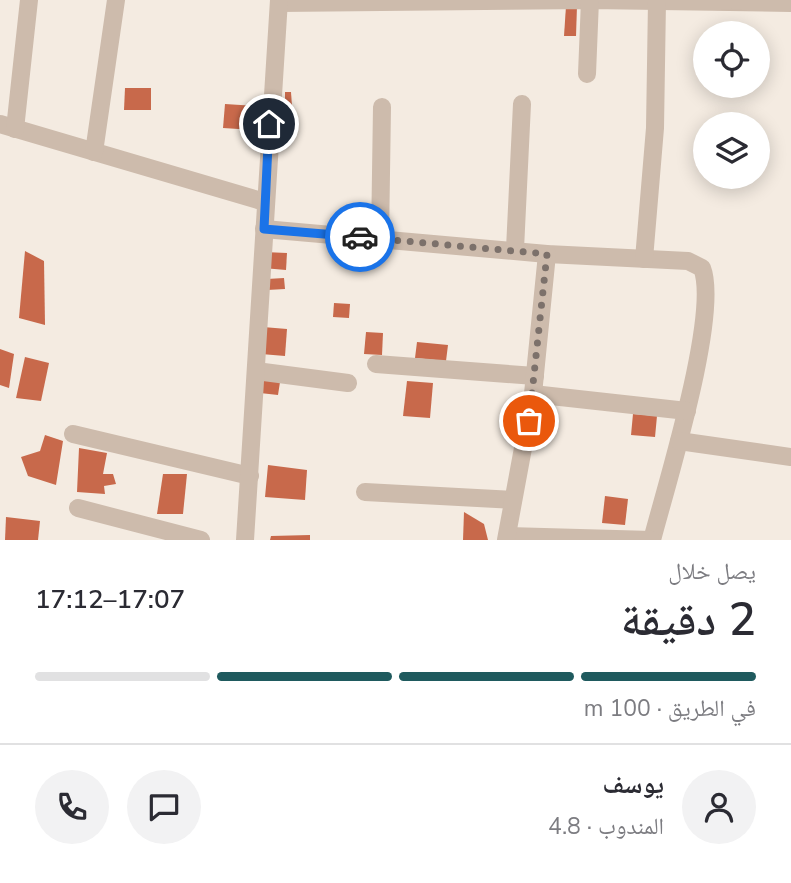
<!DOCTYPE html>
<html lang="ar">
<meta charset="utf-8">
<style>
body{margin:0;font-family:"Nunito Sans","Noto Naskh Arabic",sans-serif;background:#f2f2f3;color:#2b2b33;direction:rtl;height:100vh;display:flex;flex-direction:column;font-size:26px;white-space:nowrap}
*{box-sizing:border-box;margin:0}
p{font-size:23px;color:#7c7c81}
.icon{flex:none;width:38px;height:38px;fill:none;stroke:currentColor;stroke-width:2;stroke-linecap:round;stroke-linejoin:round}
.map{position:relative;height:540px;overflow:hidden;direction:ltr}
.drawer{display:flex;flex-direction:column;background:#fff;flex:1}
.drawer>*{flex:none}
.controls{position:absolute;left:693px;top:21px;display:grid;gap:14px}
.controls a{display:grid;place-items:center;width:77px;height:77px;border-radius:50%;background:#fff;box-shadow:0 4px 18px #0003;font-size:35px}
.pin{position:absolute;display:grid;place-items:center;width:60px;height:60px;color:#fff;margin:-30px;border:4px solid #fff;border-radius:50%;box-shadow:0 2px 7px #0007}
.courier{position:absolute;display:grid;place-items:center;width:70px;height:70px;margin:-35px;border:5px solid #1a73e8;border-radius:50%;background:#fff;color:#222;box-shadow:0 2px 9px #0007}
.head em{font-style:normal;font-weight:600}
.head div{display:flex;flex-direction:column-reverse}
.head{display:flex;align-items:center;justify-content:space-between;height:119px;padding:0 35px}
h1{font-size:46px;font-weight:600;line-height:52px}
.bar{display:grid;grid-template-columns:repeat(4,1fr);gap:10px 7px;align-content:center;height:84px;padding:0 35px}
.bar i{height:9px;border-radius:5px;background:#e1e1e2}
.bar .active{background:#1f5a5e}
.bar p{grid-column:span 4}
.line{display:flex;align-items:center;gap:18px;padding:0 35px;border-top:2px solid #e1e1e2}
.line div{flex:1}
.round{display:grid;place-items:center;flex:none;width:74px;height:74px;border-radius:37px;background:#f2f2f3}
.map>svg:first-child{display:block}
</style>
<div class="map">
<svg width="791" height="540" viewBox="0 0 791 540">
<rect width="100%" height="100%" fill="#f4ebe1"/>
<g fill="#c8694b">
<path d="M566 6H577L576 36H564Z"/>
<path d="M125 88H151V110H124Z"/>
<path d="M285 92H291L292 106H285Z"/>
<path d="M225 104 256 106 254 130 223 128Z"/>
<path d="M25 251 44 261 45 325 19 318Z"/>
<path d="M264 252 287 253 286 270 263 268Z"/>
<path d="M284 278 285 289 267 290V279Z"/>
<path d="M334 303 350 304 349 318 333 317Z"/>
<path d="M263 327 287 329 285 356 261 354Z"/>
<path d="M366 332 383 333 382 355 364 354Z"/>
<path d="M417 342 448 345 446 361 415 358Z"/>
<path d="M0 349 14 354 9 388 0 385Z"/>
<path d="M25 357 49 363 41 401 16 398Z"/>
<path d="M262 379 280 382 278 395 260 393Z"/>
<path d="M407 381 433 383 430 418 403 416Z"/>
<path d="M633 414 657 416 655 437 631 435Z"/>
<path d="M45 435 63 441 56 485 28 476 21 457 40 451Z"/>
<path d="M79 448 107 453 103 474H113L116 484 104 486 105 494 77 492Z"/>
<path d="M268 465 307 470 305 500 265 497Z"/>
<path d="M163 474H187L183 514H157Z"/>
<path d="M605 496 628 499 625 525 602 523Z"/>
<path d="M464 512 484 524 488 540H463Z"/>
<path d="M6 517 40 521 38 540H5Z"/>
<path d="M310 535V540H270L271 536Z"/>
</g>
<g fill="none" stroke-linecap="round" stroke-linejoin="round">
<g stroke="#cdbbac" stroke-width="18">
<path d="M279 3 590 0 791 3"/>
<path d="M587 74 590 0"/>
<path d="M0 124 265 202"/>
<path d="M15 129 29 0"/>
<path d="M94 152 116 0"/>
<path d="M264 229 547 254 688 261 702 268C720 314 666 486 652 540"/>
<path d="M380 239 382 107"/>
<path d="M515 249 522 104"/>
<path d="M644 259 655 128 657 1"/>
<path d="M376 364 535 376"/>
<path d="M256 371 348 383"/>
<path d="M533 394 687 411"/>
<path d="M73 434 250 476"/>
<path d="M679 441 791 457"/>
<path d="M365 492 513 500"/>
<path d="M78 508 201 540"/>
<path d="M507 536 652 540"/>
<path d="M245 540 279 0"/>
<path d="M506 540 533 394 547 254"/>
</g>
</g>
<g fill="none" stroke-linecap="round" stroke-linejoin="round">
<path stroke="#7c716b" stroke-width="7" stroke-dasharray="0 12.6" d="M360 237 547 254 529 421"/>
<path stroke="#1a73e8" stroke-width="9" d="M269 124 264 229 360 237"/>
</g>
</svg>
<div class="controls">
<a><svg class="icon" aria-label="locate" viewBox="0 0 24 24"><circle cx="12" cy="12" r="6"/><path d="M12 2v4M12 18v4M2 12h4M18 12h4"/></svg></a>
<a><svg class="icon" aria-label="layers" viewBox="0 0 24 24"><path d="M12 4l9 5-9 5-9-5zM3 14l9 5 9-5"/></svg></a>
</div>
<div class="pin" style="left:529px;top:421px;background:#ea580c"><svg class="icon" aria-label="bag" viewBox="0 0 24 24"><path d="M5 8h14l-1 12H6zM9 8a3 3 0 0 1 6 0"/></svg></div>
<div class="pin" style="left:269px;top:124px;background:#1f2937"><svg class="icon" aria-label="home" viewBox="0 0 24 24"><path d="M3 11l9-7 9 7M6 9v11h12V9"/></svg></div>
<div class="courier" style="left:360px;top:237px"><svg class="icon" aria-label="car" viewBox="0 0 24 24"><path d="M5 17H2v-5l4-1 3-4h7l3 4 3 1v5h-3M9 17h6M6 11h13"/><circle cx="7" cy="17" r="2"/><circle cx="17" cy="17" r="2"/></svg></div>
</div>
<section class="drawer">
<div class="head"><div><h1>2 دقيقة</h1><p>يصل خلال</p></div><em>17:07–17:12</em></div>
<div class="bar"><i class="active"></i><i class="active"></i><i class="active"></i><i></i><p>في الطريق · 100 m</p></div>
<div class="line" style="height:126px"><a class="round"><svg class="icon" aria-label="person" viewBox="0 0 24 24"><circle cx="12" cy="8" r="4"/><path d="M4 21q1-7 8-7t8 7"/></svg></a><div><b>يوسف</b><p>المندوب · 4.8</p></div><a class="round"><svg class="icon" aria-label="chat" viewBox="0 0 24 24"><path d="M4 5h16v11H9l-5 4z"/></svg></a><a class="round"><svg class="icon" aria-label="phone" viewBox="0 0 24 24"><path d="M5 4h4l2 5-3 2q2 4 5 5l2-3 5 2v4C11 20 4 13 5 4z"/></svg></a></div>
</section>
